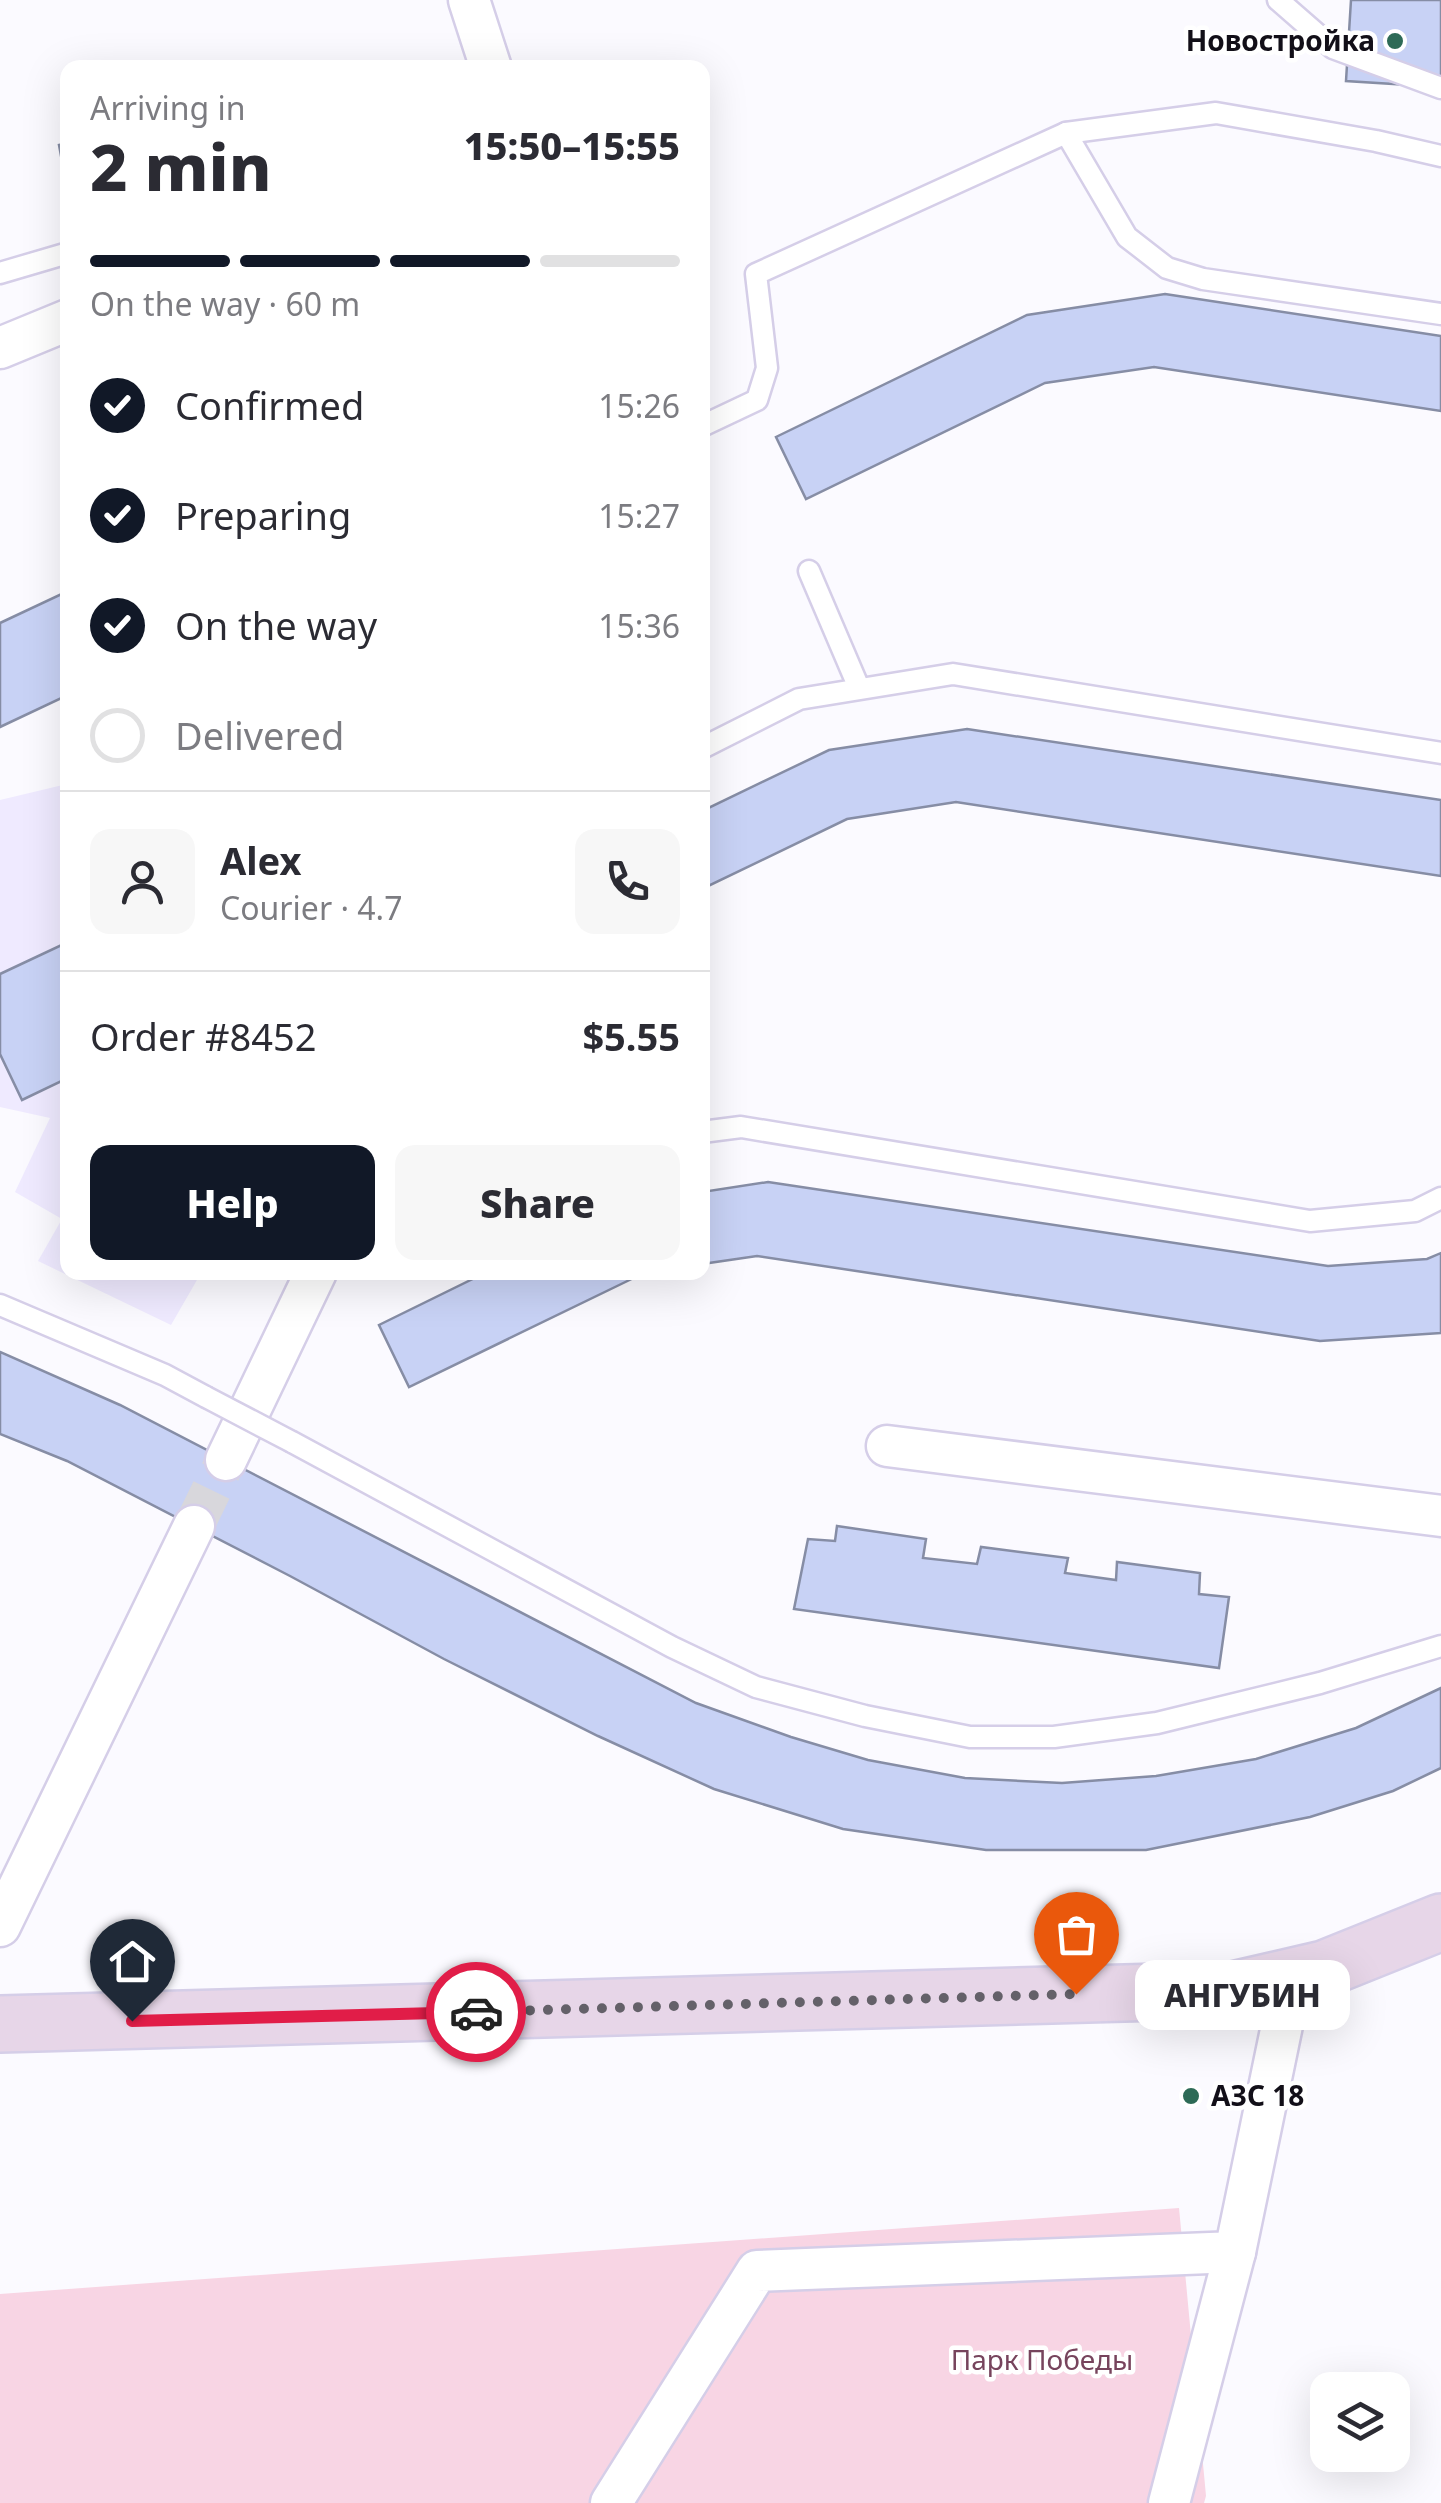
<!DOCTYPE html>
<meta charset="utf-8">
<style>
body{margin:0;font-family:"Noto Sans",sans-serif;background:#f7f7f7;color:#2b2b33;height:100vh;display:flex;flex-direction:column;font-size:38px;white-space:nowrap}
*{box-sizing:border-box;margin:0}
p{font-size:32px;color:#7c7c81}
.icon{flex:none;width:55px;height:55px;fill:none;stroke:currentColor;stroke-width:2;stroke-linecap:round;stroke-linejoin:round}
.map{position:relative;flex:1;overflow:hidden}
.drawer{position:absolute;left:60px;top:60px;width:650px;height:1220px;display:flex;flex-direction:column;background:#fff;border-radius:20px;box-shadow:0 10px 40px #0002}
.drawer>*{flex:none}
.fabs{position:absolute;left:1310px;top:2372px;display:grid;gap:20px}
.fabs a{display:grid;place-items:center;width:100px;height:100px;border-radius:20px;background:#fff;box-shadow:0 10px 40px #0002;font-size:50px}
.pin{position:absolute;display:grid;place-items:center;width:85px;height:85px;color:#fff;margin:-102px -42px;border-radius:50% 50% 50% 0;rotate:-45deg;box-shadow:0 0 10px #0007}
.pin .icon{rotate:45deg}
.courier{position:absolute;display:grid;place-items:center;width:100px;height:100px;margin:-50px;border:8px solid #e11d48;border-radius:50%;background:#fff;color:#222;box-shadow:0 2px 12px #0007}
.bubble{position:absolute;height:70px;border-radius:20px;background:#fff;box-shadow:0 10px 40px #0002;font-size:32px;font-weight:800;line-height:70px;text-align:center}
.headline em{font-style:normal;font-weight:800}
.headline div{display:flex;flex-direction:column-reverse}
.headline{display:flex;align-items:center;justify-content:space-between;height:170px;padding:0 30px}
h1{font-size:65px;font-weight:800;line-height:75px}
.bar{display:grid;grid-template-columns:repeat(4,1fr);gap:15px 10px;align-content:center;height:120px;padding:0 30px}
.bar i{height:12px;border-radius:8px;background:#e1e1e2}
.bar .active{background:#111827}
.bar p{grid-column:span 4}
.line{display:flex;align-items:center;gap:25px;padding:0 30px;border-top:2px solid #e1e1e2}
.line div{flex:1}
.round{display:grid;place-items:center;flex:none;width:105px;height:105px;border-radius:20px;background:#f7f7f7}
ol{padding:0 30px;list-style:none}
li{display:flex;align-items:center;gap:30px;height:110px}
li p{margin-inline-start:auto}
li .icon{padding:10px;border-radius:50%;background:#111827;color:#fff;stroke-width:4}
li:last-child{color:#7c7c81}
li i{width:55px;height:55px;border:5px solid #e1e1e2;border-radius:50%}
.primary-button{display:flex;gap:20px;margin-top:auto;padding:20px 30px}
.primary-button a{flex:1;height:115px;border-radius:20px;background:#111827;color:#fff;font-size:40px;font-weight:800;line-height:115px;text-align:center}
.primary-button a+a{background:#f7f7f7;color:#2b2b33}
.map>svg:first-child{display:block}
</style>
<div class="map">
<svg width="1441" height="2503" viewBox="0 0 1441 2503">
<rect width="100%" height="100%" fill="#fbfaff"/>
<path fill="#efeaff" d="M67 784 68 1272 201 1273 171 1325 38 1261 62 1219 15 1192 50 1118 0 1107V800Z"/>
<path fill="#f8d5e4" d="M1179 2208 1206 2496 1204 2503H0V2294Z"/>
<g fill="#c8d2f5" stroke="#868da5" stroke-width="2.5">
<path d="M1351 0H1441V87L1346 81Z"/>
<path d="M68 143V194L59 145Z"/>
<path d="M1165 294 1441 336V411L1154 367 1045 383 806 499 776 437 1027 315Z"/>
<path d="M68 591V695L0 727V623Z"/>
<path d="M967 729 1441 800V876L956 802 847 819 702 889V811L829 750Z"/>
<path d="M68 942V1078L22 1100 0 1054V974Z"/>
<path d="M768 1182 1328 1266 1427 1259 1441 1253V1333L1320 1341 757 1256 702 1264V1192Z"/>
<path d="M487 1272H646L409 1387 379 1325Z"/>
<path d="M0 1352 120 1405 696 1703 791 1737 868 1760 965 1778 1062 1783 1156 1776 1256 1759 1356 1728 1441 1688V1768L1393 1791 1310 1817 1146 1850H986L843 1829 714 1789 598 1736 444 1659 290 1576 67 1461 0 1434Z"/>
<path d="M837 1526 926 1539 923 1558 977 1564 981 1547 1068 1558 1065 1573 1116 1580 1117 1562 1200 1573 1199 1594 1229 1597 1219 1668 794 1609 808 1539 835 1541Z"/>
</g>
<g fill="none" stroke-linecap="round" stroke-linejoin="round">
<path stroke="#d8d7dc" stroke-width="40" stroke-dasharray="40 20" stroke-linecap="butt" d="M194 1526 226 1460"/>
<g stroke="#d5cee8" stroke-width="25">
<g id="lane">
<path d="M1278 0 1333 48 1441 88"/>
<path d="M1066 133 1127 237 1167 268 1203 279 1441 314"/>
<path d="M0 273 68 253"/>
<path d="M702 426 757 400 767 368 756 274 1066 133 1216 113 1376 141 1441 156"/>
<path d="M809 571 859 688"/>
<path d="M702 748 799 699 953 674 1441 753"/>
<path d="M702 1132 741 1127 1310 1221 1415 1211 1441 1198"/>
<path d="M0 1305 165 1375 206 1397"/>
<path d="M292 1442 672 1647 756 1687 865 1716 970 1737H1054L1157 1723 1320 1683 1441 1646"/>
</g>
</g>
<g stroke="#d5cee8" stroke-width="45">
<g id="street">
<path d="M469 0 491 68"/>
<path d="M0 348 68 320"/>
<path d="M887 1446 1441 1516"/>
<path d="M226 1460 316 1272"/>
<path d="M0 1926 194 1526"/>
<path d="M611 2503 757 2271 1235 2252 1292 1977"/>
<path d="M1169 2503 1235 2252"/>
</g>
</g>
<g stroke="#d5cee8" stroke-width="60">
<path id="secondary" d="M0 2024 1233 1990 1324 1969 1441 1922"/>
</g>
<use href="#lane" stroke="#fff" stroke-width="20"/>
<use href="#street" stroke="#fff" stroke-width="40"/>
<use href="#secondary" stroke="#e7d6e8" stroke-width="55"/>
<g stroke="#d5cee8" stroke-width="25" stroke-linecap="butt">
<path id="lane-bridge" d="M206 1397 292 1442"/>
</g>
<use href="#lane-bridge" stroke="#fff" stroke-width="20"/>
</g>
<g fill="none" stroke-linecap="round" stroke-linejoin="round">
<path stroke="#646169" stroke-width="10" stroke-dasharray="0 18" d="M476 2012 1076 1994"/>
<path stroke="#e11d48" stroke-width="12" d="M132 2021 476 2012"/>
</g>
<g fill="#2d6a56" stroke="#fff" stroke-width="4">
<circle cx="1395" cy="41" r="10"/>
<circle cx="1191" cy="2096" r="10"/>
</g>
<g text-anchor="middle" stroke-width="9" stroke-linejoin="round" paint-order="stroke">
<g font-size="28" font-weight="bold" fill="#120f18" stroke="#fff" text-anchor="end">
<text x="1375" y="51">Новостройка</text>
<text x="1211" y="2106" text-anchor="start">АЗС 18</text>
</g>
<g font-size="28" fill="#77445d" stroke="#fff">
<text x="1042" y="2370">Парк Победы</text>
</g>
</g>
</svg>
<div class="fabs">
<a><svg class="icon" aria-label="layers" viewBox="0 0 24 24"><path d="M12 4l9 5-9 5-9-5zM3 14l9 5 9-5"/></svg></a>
</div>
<div class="pin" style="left:1076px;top:1994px;background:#ea580c"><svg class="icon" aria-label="bag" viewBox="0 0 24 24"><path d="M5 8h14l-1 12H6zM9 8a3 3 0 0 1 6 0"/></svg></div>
<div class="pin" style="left:132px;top:2021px;background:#1f2937"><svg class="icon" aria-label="home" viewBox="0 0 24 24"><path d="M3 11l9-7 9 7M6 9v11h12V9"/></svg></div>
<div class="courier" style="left:476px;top:2012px"><svg class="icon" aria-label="car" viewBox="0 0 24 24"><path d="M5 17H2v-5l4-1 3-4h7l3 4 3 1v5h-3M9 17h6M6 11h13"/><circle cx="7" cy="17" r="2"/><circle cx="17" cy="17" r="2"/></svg></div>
<div class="bubble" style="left:1135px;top:1960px;width:215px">АНГУБИН</div>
<section class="drawer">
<div class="headline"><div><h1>2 min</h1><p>Arriving in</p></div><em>15:50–15:55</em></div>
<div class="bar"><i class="active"></i><i class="active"></i><i class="active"></i><i></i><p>On the way · 60 m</p></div>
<ol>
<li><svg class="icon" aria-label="check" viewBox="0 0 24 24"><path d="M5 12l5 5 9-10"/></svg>Confirmed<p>15:26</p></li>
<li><svg class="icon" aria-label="check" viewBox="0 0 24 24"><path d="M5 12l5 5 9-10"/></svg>Preparing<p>15:27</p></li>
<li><svg class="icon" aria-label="check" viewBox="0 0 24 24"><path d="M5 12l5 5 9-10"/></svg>On the way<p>15:36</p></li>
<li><i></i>Delivered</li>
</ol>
<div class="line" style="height:180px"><a class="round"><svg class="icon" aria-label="person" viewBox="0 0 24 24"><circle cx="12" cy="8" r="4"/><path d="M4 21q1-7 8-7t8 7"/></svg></a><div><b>Alex</b><p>Courier · 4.7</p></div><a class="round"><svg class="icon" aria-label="phone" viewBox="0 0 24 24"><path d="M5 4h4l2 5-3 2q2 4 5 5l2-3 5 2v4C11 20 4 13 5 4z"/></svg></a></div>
<div class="line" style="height:130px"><div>Order #8452</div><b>$5.55</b></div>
<div class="primary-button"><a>Help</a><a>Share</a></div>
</section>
</div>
